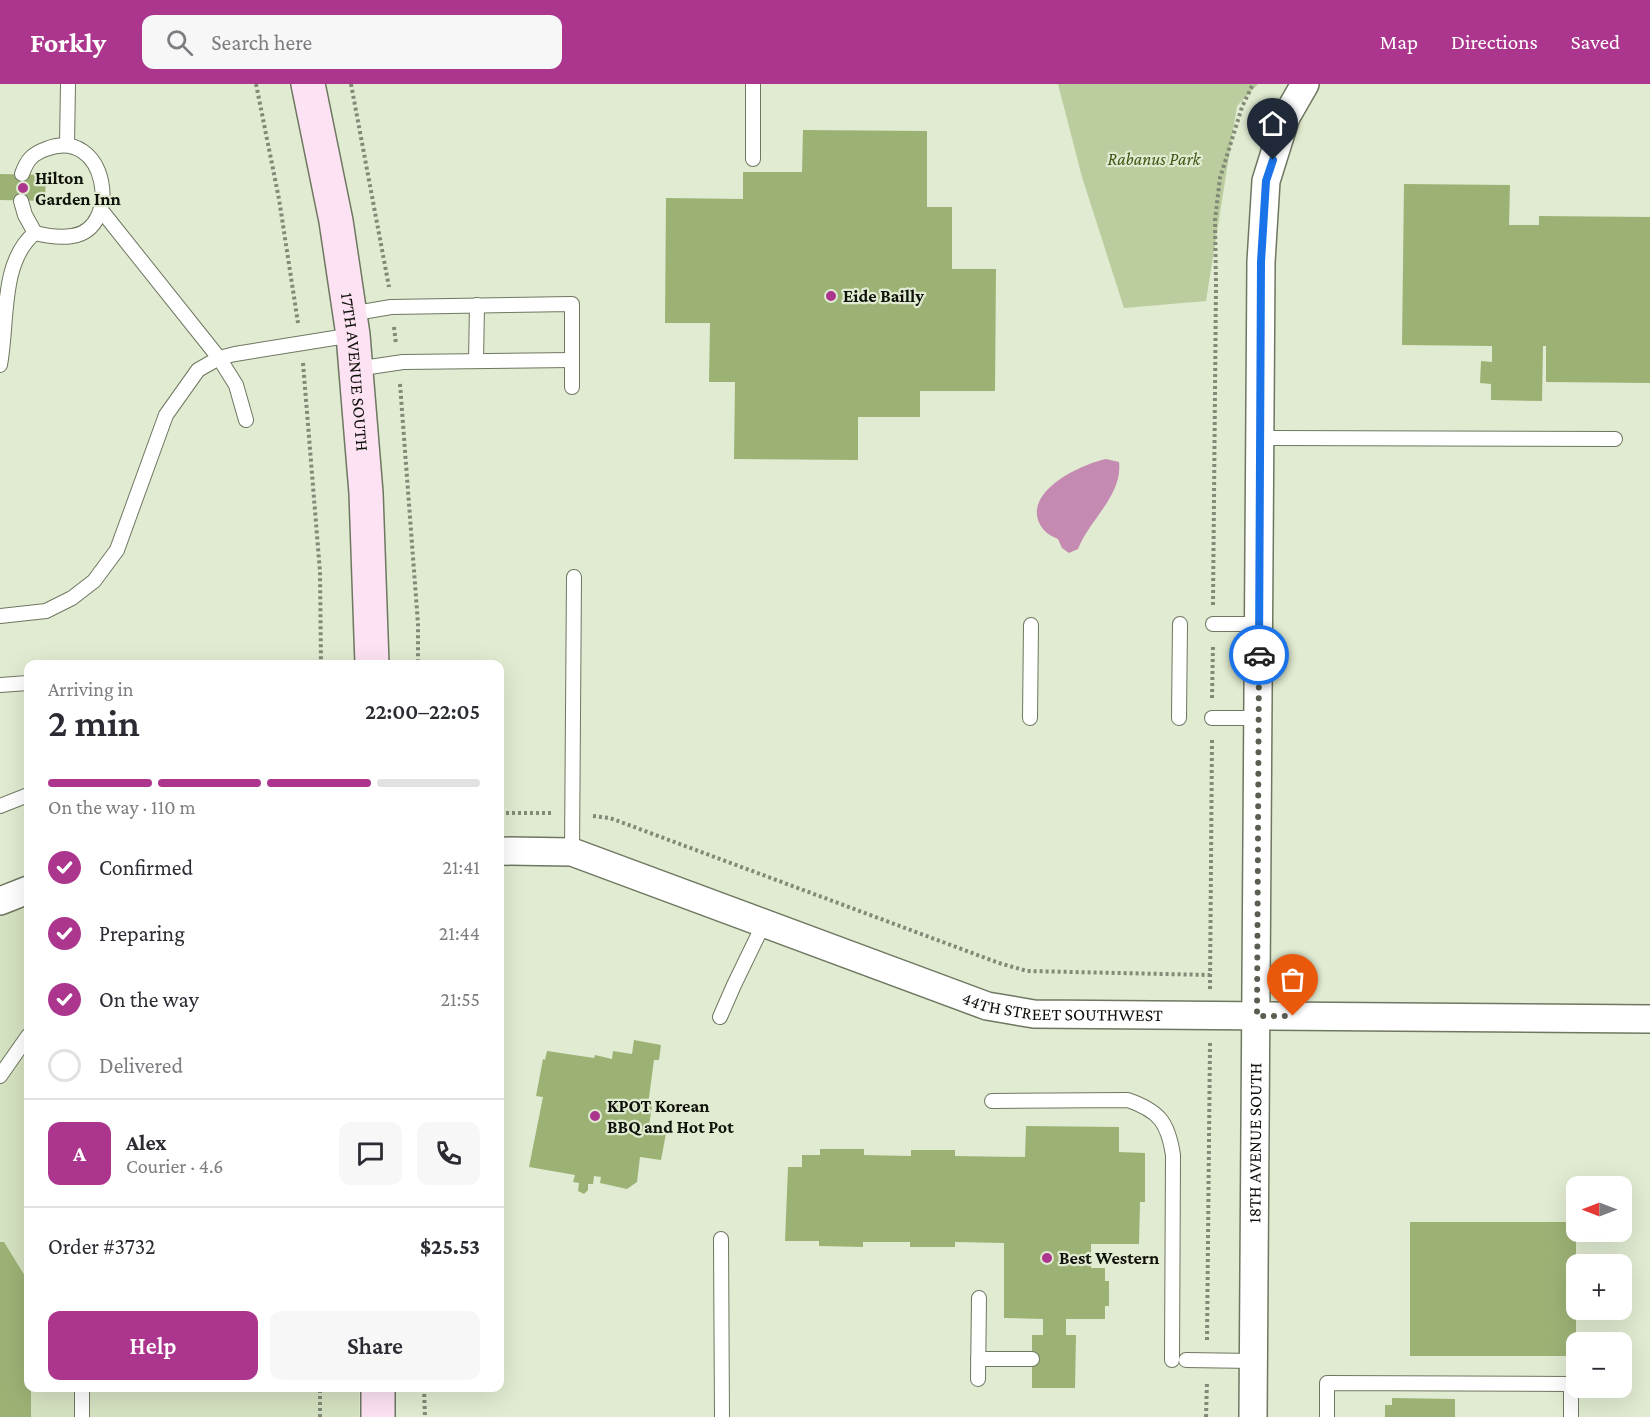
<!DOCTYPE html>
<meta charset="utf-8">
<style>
body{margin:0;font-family:"Crimson Pro",serif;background:#f7f7f7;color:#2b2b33;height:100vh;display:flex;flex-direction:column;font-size:22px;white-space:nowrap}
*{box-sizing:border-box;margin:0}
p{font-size:20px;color:#7c7c81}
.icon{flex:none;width:33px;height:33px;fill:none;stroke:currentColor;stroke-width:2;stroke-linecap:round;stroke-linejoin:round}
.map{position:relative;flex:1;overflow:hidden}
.panel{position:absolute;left:24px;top:576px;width:480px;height:732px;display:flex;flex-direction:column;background:#fff;border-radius:12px;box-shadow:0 6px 24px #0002}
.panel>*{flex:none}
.needle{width:39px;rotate:270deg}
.tools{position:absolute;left:1566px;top:1092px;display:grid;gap:12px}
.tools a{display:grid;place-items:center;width:66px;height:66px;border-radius:12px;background:#fff;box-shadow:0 6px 24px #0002;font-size:30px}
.pin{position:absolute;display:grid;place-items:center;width:51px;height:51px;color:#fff;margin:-62px -26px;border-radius:50% 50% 50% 0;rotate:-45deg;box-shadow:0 0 6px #0007}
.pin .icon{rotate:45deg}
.courier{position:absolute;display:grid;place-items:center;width:60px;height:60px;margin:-30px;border:4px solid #1a73e8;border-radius:50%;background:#fff;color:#222;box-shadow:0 2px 8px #0007}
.head em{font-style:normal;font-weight:600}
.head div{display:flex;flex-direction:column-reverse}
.head{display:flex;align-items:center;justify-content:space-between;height:102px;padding:0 24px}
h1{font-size:39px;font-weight:600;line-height:45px}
.bar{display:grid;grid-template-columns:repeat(4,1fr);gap:9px 6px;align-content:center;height:72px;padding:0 24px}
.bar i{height:8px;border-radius:4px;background:#e1e1e2}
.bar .current{background:#ac368e}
.bar p{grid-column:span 4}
.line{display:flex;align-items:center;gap:15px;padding:0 24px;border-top:2px solid #e1e1e2}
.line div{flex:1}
.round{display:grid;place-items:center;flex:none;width:63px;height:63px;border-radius:12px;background:#f7f7f7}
ol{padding:0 24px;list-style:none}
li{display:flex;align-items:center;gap:18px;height:66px}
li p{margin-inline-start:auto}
li .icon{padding:6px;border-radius:50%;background:#ac368e;color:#fff;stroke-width:4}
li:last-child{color:#7c7c81}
li i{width:33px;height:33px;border:3px solid #e1e1e2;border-radius:50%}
.action{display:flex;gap:12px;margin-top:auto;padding:12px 24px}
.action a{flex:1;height:69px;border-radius:12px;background:#ac368e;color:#fff;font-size:24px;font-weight:600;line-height:69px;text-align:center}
.action a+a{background:#f7f7f7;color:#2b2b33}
header{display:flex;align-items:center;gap:36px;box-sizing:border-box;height:84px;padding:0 30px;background:#ac368e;color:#fff}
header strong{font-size:28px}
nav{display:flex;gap:33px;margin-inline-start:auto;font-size:21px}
.search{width:420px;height:54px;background:#f7f7f7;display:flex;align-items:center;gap:15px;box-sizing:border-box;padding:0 21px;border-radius:12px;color:#7c7c81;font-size:22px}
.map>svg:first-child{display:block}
</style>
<header>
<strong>Forkly</strong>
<div class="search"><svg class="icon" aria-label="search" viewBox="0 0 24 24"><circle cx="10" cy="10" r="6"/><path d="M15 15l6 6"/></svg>Search here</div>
<nav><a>Map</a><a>Directions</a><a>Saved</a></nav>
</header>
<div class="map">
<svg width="1650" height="1333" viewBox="0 0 1650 1333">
<rect width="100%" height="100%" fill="#e1ebd1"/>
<path fill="#d5e2c1" d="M28 822V1304H359V1333H0V832Z"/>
<path fill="#bbcd9e" d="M1058 0H1258L1237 22 1206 217 1124 224 1082 93Z"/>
<path fill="#c48ab1" d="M1106 375 1119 378C1123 411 1089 436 1078 465L1069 469 1062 464 1058 455C1049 451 1042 447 1038 436 1028 405 1082 380 1106 375Z"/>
<g fill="#9cb275">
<path d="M803 46 927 47V123H952V185H996L995 307H920V333H858V376L734 375 735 298H709L710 239H665L666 114 743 115V88H802Z"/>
<path d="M0 90 46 91 45 117 0 116Z"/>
<path d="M1404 100 1510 101 1509 141H1539V132L1650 133V299L1546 298V262H1543L1542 317 1491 316V300L1480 299 1481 277 1492 278V262L1402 261Z"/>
<path d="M634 956 661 961 659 976H654L648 1021 652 1022 649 1042 667 1044 661 1076 640 1073 637 1098 627 1105 600 1099 601 1093 594 1092 593 1100H588V1106L584 1110 578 1107 579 1099 573 1098 575 1091 529 1083 543 1013 536 1012 543 975 545 976 547 967 594 974 595 971 612 975 613 967 632 970Z"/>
<path d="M1026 1042 1119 1043V1068L1145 1069V1118H1140L1139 1160H1091V1184H1105V1197H1109V1222H1105V1235H1066V1251H1076L1075 1304H1032V1251H1043V1235L1004 1234V1159L955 1158V1163H910V1158H863V1163L819 1162V1157H785L788 1083H802V1071H820V1065H864V1071L911 1072V1066H955V1072L1025 1073Z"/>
<rect x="1410" y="1138" width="166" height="134"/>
<path d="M0 1158H4L28 1197V1304H31V1333H0Z"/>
<path d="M1392 1314 1455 1315V1333H1385V1321H1392Z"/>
</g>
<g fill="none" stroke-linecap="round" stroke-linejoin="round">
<g stroke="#6e7760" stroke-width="16">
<g id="service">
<path d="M753 0V75"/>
<path d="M67 61 68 0"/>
<path d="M21 117 25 131 35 149"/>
<path d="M101 126 219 274 236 301 246 336"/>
<path d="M350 230 391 223 572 220V303"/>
<path d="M476 277 477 221"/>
<path d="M0 281C8 239 0 177 35 149 47 152 60 154 72 152 123 145 107 41 46 65 32 70 27 76 22 90"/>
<path d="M356 285 403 278 572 276"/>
<path d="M1261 354 1615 355"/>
<path d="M0 532 46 527 72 514 94 497 117 466 166 331 198 286 219 274 235 270 353 251"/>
<path d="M1213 540H1260"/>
<path d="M0 601 28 599"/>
<path d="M1030 634 1031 541"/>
<path d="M1179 634 1180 540"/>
<path d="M1212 634H1259"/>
<path d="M0 722 28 711"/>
<path d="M572 768 574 493"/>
<path d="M720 933 734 901 764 839"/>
<path d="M0 992 28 952"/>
<path d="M992 1017 1128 1016C1159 1027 1168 1038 1173 1071L1172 1276"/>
<path d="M721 1155 722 1333"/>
<path d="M978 1275H1032"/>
<path d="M1186 1276 1254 1277"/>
<path d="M978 1295 979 1214"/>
<path d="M82 1333V1304"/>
<path d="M1327 1333V1299L1571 1300V1333"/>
</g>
</g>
<g stroke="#6e7760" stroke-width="30">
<g id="minor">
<path id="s1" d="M500 767 572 768 987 922 1034 930 1650 935"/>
<path d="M0 817 28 806"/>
<path id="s2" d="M1253 1333 1261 178 1266 97 1286 33 1305 0"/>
</g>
</g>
<g stroke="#6e7760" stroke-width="36">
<g id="secondary">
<path id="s3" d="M308 0 336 137 353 251 366 409 372 580"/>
<path d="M378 1304V1333"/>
</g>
</g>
<g stroke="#828977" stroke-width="4" stroke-dasharray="3 3" stroke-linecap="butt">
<path d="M256 0 279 115 298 239"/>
<path d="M351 0 389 203"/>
<path d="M394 243 396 260"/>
<path d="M303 279 320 488 321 580"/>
<path d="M400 300 418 540V580"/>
<path d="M1213 521 1216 200 1215 136 1220 94 1242 23 1253 0"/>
<path d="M1212 614 1213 562"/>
<path d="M500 729H553"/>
<path d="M593 732 610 734 999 879 1027 887 1210 891"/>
<path d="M1210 905 1212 655"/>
<path d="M1207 1256 1210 958"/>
<path d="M424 1304 425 1333"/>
<path d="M320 1333V1304"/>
<path d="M1206 1333 1207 1297"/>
</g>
<use href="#service" stroke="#fff" stroke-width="14"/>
<use href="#minor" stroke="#fff" stroke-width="27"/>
<use href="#secondary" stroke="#fde2f4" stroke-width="33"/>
</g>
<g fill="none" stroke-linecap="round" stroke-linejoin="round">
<path stroke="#585e50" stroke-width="6" stroke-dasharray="0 10.8" d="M1259 571 1257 932H1293"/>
<path stroke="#1a73e8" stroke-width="8" d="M1259 571 1261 178 1266 97 1273 76"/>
</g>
<g fill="#ac368e" stroke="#e1ebd1" stroke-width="2">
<circle cx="23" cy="104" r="6"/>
<circle cx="831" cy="212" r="6"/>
<circle cx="595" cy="1032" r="6"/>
<circle cx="1047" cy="1174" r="6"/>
</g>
<g text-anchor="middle" stroke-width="4.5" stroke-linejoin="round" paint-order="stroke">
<g font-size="18" font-style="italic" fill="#435714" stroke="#e1ebd1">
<text x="1154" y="81">Rabanus Park</text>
</g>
<g font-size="18" font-weight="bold" fill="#0f120a" stroke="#e1ebd1" text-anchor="start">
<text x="35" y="100">Hilton<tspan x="35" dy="21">Garden Inn</tspan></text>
<text x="843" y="218">Eide Bailly</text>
<text x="607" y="1028">KPOT Korean<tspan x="607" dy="21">BBQ and Hot Pot</tspan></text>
<text x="1059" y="1180">Best Western</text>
</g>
<g font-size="18" fill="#0f120a" stroke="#e1ebd1">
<text dy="6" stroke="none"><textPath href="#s3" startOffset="292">17TH AVENUE SOUTH</textPath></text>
<text dy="6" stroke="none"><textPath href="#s1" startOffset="590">44TH STREET SOUTHWEST</textPath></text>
<text dy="6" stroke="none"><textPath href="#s2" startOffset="274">18TH AVENUE SOUTH</textPath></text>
</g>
</g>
</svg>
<div class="tools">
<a><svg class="needle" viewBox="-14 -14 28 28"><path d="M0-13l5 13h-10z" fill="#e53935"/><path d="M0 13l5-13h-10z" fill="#7c7c81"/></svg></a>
<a>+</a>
<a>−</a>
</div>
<div class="pin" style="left:1293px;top:932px;background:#ea580c"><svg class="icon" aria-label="bag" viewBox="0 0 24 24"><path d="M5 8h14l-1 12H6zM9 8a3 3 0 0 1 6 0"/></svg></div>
<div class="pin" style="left:1273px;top:76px;background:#1f2937"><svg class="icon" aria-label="home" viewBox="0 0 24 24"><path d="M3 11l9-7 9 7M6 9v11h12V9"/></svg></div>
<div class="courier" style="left:1259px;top:571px"><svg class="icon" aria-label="car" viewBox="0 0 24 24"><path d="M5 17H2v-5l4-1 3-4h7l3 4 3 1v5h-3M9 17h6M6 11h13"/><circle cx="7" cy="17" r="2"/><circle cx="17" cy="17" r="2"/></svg></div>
<section class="panel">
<div class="head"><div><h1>2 min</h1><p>Arriving in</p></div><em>22:00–22:05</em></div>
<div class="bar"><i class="current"></i><i class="current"></i><i class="current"></i><i></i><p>On the way · 110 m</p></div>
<ol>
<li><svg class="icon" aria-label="check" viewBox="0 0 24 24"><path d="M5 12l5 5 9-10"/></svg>Confirmed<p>21:41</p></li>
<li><svg class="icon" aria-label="check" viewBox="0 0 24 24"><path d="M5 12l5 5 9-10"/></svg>Preparing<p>21:44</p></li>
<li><svg class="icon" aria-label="check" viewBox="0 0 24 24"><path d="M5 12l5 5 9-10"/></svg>On the way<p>21:55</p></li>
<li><i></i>Delivered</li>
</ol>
<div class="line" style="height:108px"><b class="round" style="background:#ac368e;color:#fff">A</b><div><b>Alex</b><p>Courier · 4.6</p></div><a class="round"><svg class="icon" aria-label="chat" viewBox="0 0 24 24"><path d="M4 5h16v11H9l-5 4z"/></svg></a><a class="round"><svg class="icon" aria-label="phone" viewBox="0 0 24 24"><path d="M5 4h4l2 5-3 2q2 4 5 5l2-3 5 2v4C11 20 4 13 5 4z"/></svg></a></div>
<div class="line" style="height:78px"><div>Order #3732</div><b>$25.53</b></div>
<div class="action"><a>Help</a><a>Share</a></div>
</section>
</div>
